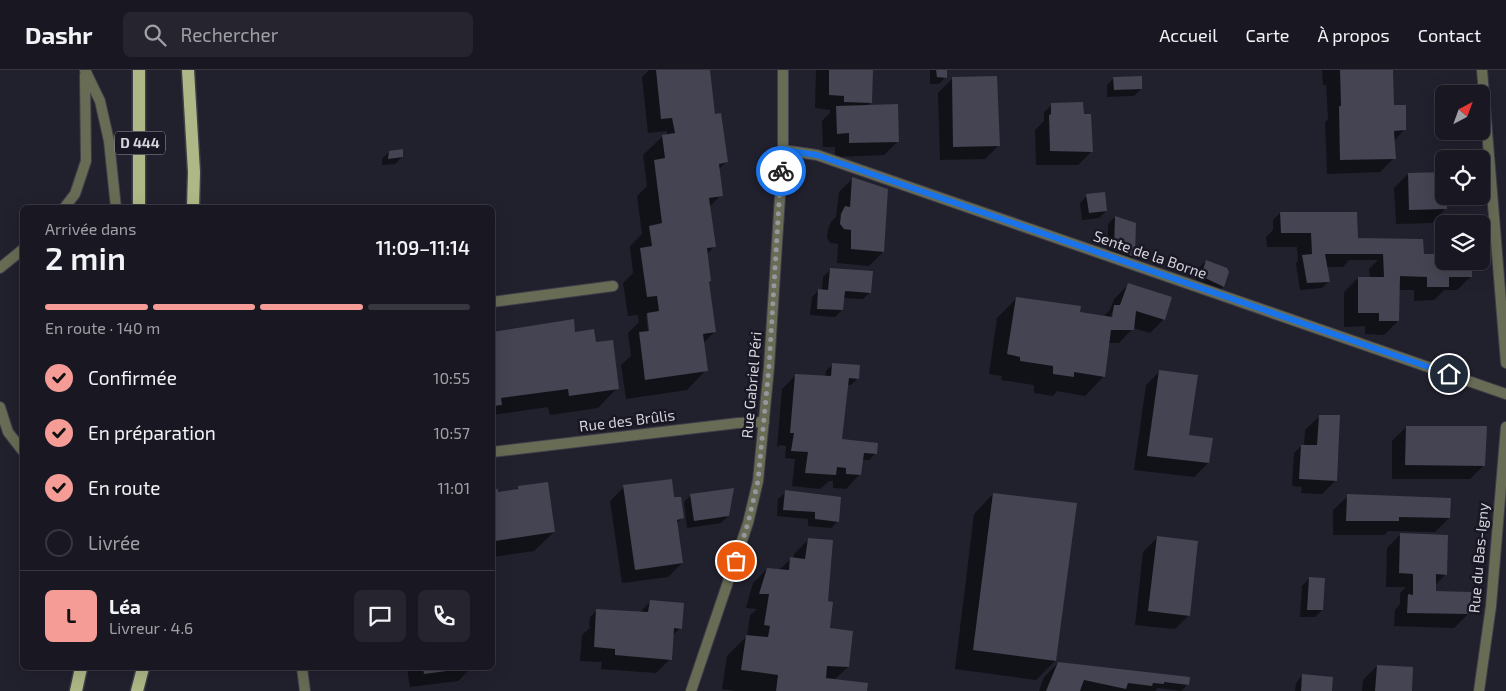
<!DOCTYPE html>
<html lang="fr">
<meta charset="utf-8">
<style>
body{margin:0;font-family:"Exo 2",sans-serif;background:#26252f;color:#f1f3f6;height:100vh;display:flex;flex-direction:column;font-size:19px;white-space:nowrap}
*{box-sizing:border-box;margin:0}
p{font-size:16px;color:#9fa0a5}
.icon{flex:none;width:28px;height:28px;fill:none;stroke:currentColor;stroke-width:2;stroke-linecap:round;stroke-linejoin:round}
.map{position:relative;flex:1;overflow:hidden}
.details{position:absolute;left:20px;top:135px;width:475px;height:465px;display:flex;flex-direction:column;background:#191822;border-radius:8px;box-shadow:0 5px 20px #0002,0 0 0 1px #373740}
.details>*{flex:none}
.needle{width:32px;rotate:41deg}
.fabs{position:absolute;left:1435px;top:15px;display:grid;gap:10px}
.fabs a{display:grid;place-items:center;width:55px;height:55px;border-radius:8px;background:#191822;box-shadow:0 5px 20px #0002,0 0 0 1px #373740;font-size:25px}
.pin{position:absolute;display:grid;place-items:center;width:42px;height:42px;color:#fff;margin:-21px;border:2px solid #fff;border-radius:50%;box-shadow:0 1px 5px #0007}
.courier{position:absolute;display:grid;place-items:center;width:50px;height:50px;margin:-25px;border:4px solid #1a73e8;border-radius:50%;background:#fff;color:#222;box-shadow:0 1px 6px #0007}
.summary em{font-style:normal;font-weight:600}
.summary div{display:flex;flex-direction:column-reverse}
.summary{display:flex;align-items:center;justify-content:space-between;height:85px;padding:0 25px}
h1{font-size:32px;font-weight:600;line-height:38px}
.bar{display:grid;grid-template-columns:repeat(4,1fr);gap:8px 5px;align-content:center;height:60px;padding:0 25px}
.bar i{height:6px;border-radius:4px;background:#373740}
.bar .current{background:#f59c96}
.bar p{grid-column:span 4}
.line{display:flex;align-items:center;gap:12px;padding:0 25px;border-top:1px solid #373740}
.line div{flex:1}
.round{display:grid;place-items:center;flex:none;width:52px;height:52px;border-radius:8px;background:#26252f}
ol{padding:0 25px;list-style:none}
li{display:flex;align-items:center;gap:15px;height:55px}
li p{margin-inline-start:auto}
li .icon{padding:5px;border-radius:50%;background:#f59c96;color:#111;stroke-width:4}
li:last-child{color:#9fa0a5}
li i{width:28px;height:28px;border:2px solid #373740;border-radius:50%}
header{display:flex;align-items:center;gap:30px;box-sizing:border-box;height:70px;padding:0 25px;background:#191822;border-bottom:1px solid #373740}
header strong{font-size:24px}
nav{display:flex;gap:28px;margin-inline-start:auto;font-size:18px}
.search{width:350px;height:45px;background:#26252f;display:flex;align-items:center;gap:12px;box-sizing:border-box;padding:0 18px;border-radius:8px;color:#9fa0a5;font-size:19px}
.map>svg:first-child{display:block}
</style>
<header>
<strong>Dashr</strong>
<div class="search"><svg class="icon" aria-label="search" viewBox="0 0 24 24"><circle cx="10" cy="10" r="6"/><path d="M15 15l6 6"/></svg>Rechercher</div>
<nav><a>Accueil</a><a>Carte</a><a>À propos</a><a>Contact</a></nav>
</header>
<div class="map">
<svg width="1506" height="621" viewBox="0 0 1506 621">
<rect width="100%" height="100%" fill="#21202d"/>
<g fill="#0007" fill-rule="evenodd">
<path d="M649 0H709L714 45 727 91 718 100 721 125 709 137 715 176 706 185 710 211 708 214 714 262 703 273 706 300 687 320 626 329 621 295 631 286 628 263 639 252 638 245 628 246 623 213 633 203 630 176 642 164 637 126 647 116 643 85 663 66 667 65V61L648 63 642 7ZM648 245 651 262H648L646 246Z"/>
<path d="M816 0H871L870 33 867 36 898 71 884 85 835 87V77H823L822 51 830 43V40L815 38Z"/>
<path d="M930 0H946V7L939 14H930Z"/>
<path d="M1322 0H1385L1393 36 1404 60 1394 71V88L1380 102 1327 104 1325 52 1328 49 1326 15H1323Z"/>
<path d="M1114 8 1141 19 1134 26 1107 27V15Z"/>
<path d="M952 9 999 75 985 89 940 90 938 23Z"/>
<path d="M1052 35 1092 81 1078 95H1036L1035 60 1044 51V42Z"/>
<path d="M389 82 402 87 395 94 382 95V89Z"/>
<path d="M1408 104 1444 126 1446 138 1432 153 1396 154 1394 118Z"/>
<path d="M853 108 883 182 869 196 837 193 838 174 830 173 827 168 828 159 831 152 836 147 839 122Z"/>
<path d="M1087 126 1106 141 1099 148 1082 150 1080 133Z"/>
<path d="M1280 143 1356 171 1444 191 1471 206 1457 220H1444L1434 230 1414 231V220H1398V251L1384 265 1365 264V256L1344 257V222L1358 208H1370L1369 199 1378 190H1349L1343 197H1326L1329 211 1322 218 1300 220 1296 193 1298 191 1297 177H1267L1266 167 1273 160V150Z"/>
<path d="M1115 147 1134 186 1127 193 1107 187 1108 154Z"/>
<path d="M1206 191 1228 202 1223 217 1216 224 1195 213 1199 198Z"/>
<path d="M831 199 870 222 863 229 843 228 842 240 835 247 810 245 812 227 819 220H822L823 207Z"/>
<path d="M1128 215 1164 249 1150 263 1133 258 1119 273H1108L1104 306 1085 326 1057 321 1053 326 1034 323V315L1001 310 1002 306 989 304 997 248 1017 228 1079 243 1104 246 1110 240 1114 229ZM1114 239 1110 253 1112 242Z"/>
<path d="M492 263H574L617 318 598 338 550 345 548 337 492 345Z"/>
<path d="M833 294 858 308 851 315H847L841 370 876 383 869 390H862L860 404 846 419 833 418V411H829L820 419 792 416 795 389 785 388 786 376 780 375 777 377 782 319 796 305 825 307 826 301Z"/>
<path d="M1160 301 1188 366 1208 393 1194 407 1134 400 1146 315Z"/>
<path d="M1320 346 1336 410 1322 424 1301 423 1302 417 1292 416 1294 383 1301 376H1304L1305 360Z"/>
<path d="M1406 357 1484 395 1470 409H1392V371Z"/>
<path d="M518 417 554 462 534 481 492 487V421L497 424 515 421Z"/>
<path d="M624 417 673 428 683 447 676 454 682 493 668 507 622 513 610 431Z"/>
<path d="M786 422 838 451 831 458 808 456V449L777 446 778 429Z"/>
<path d="M993 424 1055 591 1036 610 955 599 974 444Z"/>
<path d="M691 425 728 446 721 453 687 458 684 432Z"/>
<path d="M1348 426 1449 448 1435 462 1388 461 1384 465H1333V440Z"/>
<path d="M1401 464 1446 504 1435 515V522L1468 544 1454 558 1394 556 1395 540 1400 534V523L1406 517H1386L1387 478Z"/>
<path d="M1157 468 1189 545 1175 559 1135 555 1143 482Z"/>
<path d="M808 470 826 532 828 559 848 597 834 610 866 621H736L722 619 727 586 747 566 750 545 757 539 746 538 753 513 767 499 779 500 791 489H793L794 484Z"/>
<path d="M1309 509 1322 540 1315 547H1300L1302 516Z"/>
<path d="M650 532 680 558 672 566 670 589 656 603 601 599 602 592 580 591 582 565 591 557H589L590 547 597 540 639 543Z"/>
<path d="M1058 593 1188 614 1181 621 1158 618 1155 621H1039L1044 607Z"/>
<path d="M1377 596 1411 621H1362L1363 610Z"/>
<path d="M407 598H471L458 611 410 617Z"/>
<path d="M1303 605 1330 621H1295L1296 613Z"/>
</g>
<g fill="#444452">
<path d="M656 0H710L715 44 721 43 728 92 719 94 723 126 709 128 716 177 707 178 711 211 709 212 716 262 703 264 708 301 645 310 639 262 649 261 647 243 659 241 657 226 647 227 640 178 652 176 649 156 662 153 654 90 665 88 662 65 675 63 672 48 661 49Z"/>
<path d="M829 0H873L872 33 844 32V26L829 25Z"/>
<path d="M936 0H947V8L937 7Z"/>
<path d="M1340 0H1393L1394 35H1406V60L1394 61 1396 89 1340 90 1339 36H1341Z"/>
<path d="M997 6 1000 76 953 77 952 7Z"/>
<path d="M1142 6V19L1114 20 1113 7Z"/>
<path d="M1083 32 1084 44H1091L1093 82 1050 81 1049 45 1051 44V33Z"/>
<path d="M898 34 899 72 849 73V63L837 64 836 36Z"/>
<path d="M403 79V87L388 89 389 81Z"/>
<path d="M1444 102V126H1447V139L1409 140 1408 103Z"/>
<path d="M852 107 888 119 884 182 851 179V160L844 159 840 154 841 144 845 136 850 137Z"/>
<path d="M1105 122 1107 141 1089 143 1086 124Z"/>
<path d="M1280 142H1357L1358 168 1423 169 1424 184H1444V191H1472V207H1449V217H1427V207L1400 206 1399 251H1379V243H1358V207H1384L1383 184H1325L1330 212 1307 213 1302 185 1312 184 1311 163H1281Z"/>
<path d="M1115 146 1136 153 1135 187 1114 180Z"/>
<path d="M1206 190 1227 198 1229 202 1224 217 1201 206Z"/>
<path d="M830 198 873 201 871 223 845 221 843 240 817 239 818 219 828 220Z"/>
<path d="M1128 213 1172 227 1165 250 1136 241 1134 260H1111L1105 307 1074 302V307L1053 304V296L1020 291V287L1007 284 1016 227 1081 236 1080 242 1112 247 1114 235H1120Z"/>
<path d="M574 249 575 262 594 259 596 272 613 270 619 319 569 326 568 319 501 328 502 335 492 336V262Z"/>
<path d="M832 293 860 295 859 309 849 308 842 369 878 373 877 384 864 383 861 405 846 404V398L837 397 836 405 805 403 808 382 791 381 794 363H790L795 304 831 306Z"/>
<path d="M1159 300 1198 305 1189 365 1213 368 1209 393 1147 386Z"/>
<path d="M1319 345H1340L1337 411 1299 409 1301 375H1317Z"/>
<path d="M1406 356H1487L1485 396 1405 395Z"/>
<path d="M672 409 674 427H681L684 448 677 450 683 493 635 500 623 415Z"/>
<path d="M548 412 555 462 495 471 496 478H492V420L498 419V422L518 419V416Z"/>
<path d="M734 418 729 446 694 451 690 424Z"/>
<path d="M785 420 841 427 839 452 815 449V442L783 440Z"/>
<path d="M993 423 1077 433 1056 591 973 580Z"/>
<path d="M1347 424 1451 428 1450 448 1399 447V451H1346Z"/>
<path d="M1400 463 1448 465 1447 505 1436 504V521L1472 522 1469 544 1407 543 1408 524 1413 525V504L1399 503Z"/>
<path d="M1157 466 1198 471 1190 546 1148 541Z"/>
<path d="M808 468 833 470 828 531 833 532 830 558 853 561 849 597 827 596 826 608 868 613 867 621H776L778 605 741 600 746 565 768 567 770 556 764 555 769 524H759L767 498 789 500 790 487 805 489Z"/>
<path d="M1309 507 1325 508 1323 540H1307Z"/>
<path d="M650 530 684 533 682 559 674 558 672 590 615 585V579L594 577 596 539 648 542Z"/>
<path d="M1058 592 1190 607 1189 615 1164 612V614L1153 613 1152 616 1128 613 1126 619 1084 610 1080 621H1046Z"/>
<path d="M1377 595 1413 597 1412 621H1375Z"/>
<path d="M423 598H461L462 599 424 604Z"/>
<path d="M1302 604 1333 607 1332 621H1301Z"/>
</g>
<g fill="none" stroke-linecap="round" stroke-linejoin="round">
<g stroke="#3e3d49" stroke-width="12">
<g id="service">
<path d="M85 0 100 31 109 71 116 138"/>
<path d="M783 80 817 85 1506 324"/>
<path d="M64 138 75 124 86 91 85 5"/>
<path d="M0 198 22 180"/>
<path d="M492 232 613 216"/>
</g>
</g>
<g stroke="#3e3d49" stroke-width="12">
<g id="minor">
<path d="M1482 0 1506 293"/>
<path d="M0 337 8 362 22 380"/>
<path d="M492 382 738 353 764 352"/>
<path d="M302 598 305 621"/>
<path d="M1479 621 1491 536 1506 357"/>
</g>
</g>
<g stroke="#3e3d49" stroke-width="12">
<path id="tertiary" d="M691 621 748 453 758 411 769 297 783 80V0"/>
</g>
<g stroke="#3e3d49" stroke-width="15">
<g id="primary">
<path d="M139 0V138"/>
<path d="M188 0 194 102 193 138"/>
<path d="M76 621 81 598"/>
<path d="M137 621 143 598"/>
</g>
</g>
<use href="#service" stroke="#686c55" stroke-width="10"/>
<use href="#minor" stroke="#686c55" stroke-width="10"/>
<use href="#tertiary" stroke="#686c55" stroke-width="10"/>
<use href="#primary" stroke="#aeb886" stroke-width="12"/>
</g>
<g fill="none" stroke-linecap="round" stroke-linejoin="round">
<path stroke="#96969f" stroke-width="5" stroke-dasharray="0 9" d="M736 491 748 453 758 411 769 297 781 101"/>
<path stroke="#1a73e8" stroke-width="6" d="M781 101 783 80 817 85 1449 304"/>
</g>
<g text-anchor="middle" stroke-width="5" stroke-linejoin="round" paint-order="stroke">
<rect fill="#181723" stroke="#9c9ca5" stroke-width="1" x="115" y="61.5" width="50" height="23" rx="4"/>
<g font-size="14" font-weight="bold" fill="#d5d5dd">
<text x="140" y="78">D 444</text>
</g>
<g font-size="15" fill="#d5d5dd" stroke="#181723">
<text transform="translate(1150 185) rotate(19)" y="5">Sente de la Borne</text>
<text transform="translate(752 315) rotate(-85)" y="5">Rue Gabriel Péri</text>
<text transform="translate(627 351) rotate(-7)" y="5">Rue des Brûlis</text>
<text transform="translate(1479 488) rotate(-85)" y="5">Rue du Bas-Igny</text>
</g>
</g>
</svg>
<div class="fabs">
<a><svg class="needle" viewBox="-14 -14 28 28"><path d="M0-13l5 13h-10z" fill="#e53935"/><path d="M0 13l5-13h-10z" fill="#9fa0a5"/></svg></a>
<a><svg class="icon" aria-label="locate" viewBox="0 0 24 24"><circle cx="12" cy="12" r="6"/><path d="M12 2v4M12 18v4M2 12h4M18 12h4"/></svg></a>
<a><svg class="icon" aria-label="layers" viewBox="0 0 24 24"><path d="M12 4l9 5-9 5-9-5zM3 14l9 5 9-5"/></svg></a>
</div>
<div class="pin" style="left:736px;top:491px;background:#ea580c"><svg class="icon" aria-label="bag" viewBox="0 0 24 24"><path d="M5 8h14l-1 12H6zM9 8a3 3 0 0 1 6 0"/></svg></div>
<div class="pin" style="left:1449px;top:304px;background:#1f2937"><svg class="icon" aria-label="home" viewBox="0 0 24 24"><path d="M3 11l9-7 9 7M6 9v11h12V9"/></svg></div>
<div class="courier" style="left:781px;top:101px"><svg class="icon" aria-label="bike" viewBox="0 0 24 24"><circle cx="6" cy="16" r="4"/><circle cx="18" cy="16" r="4"/><path d="M6 16l4-8h5l3 8M10 8l3 8H6M13 5h3"/></svg></div>
<section class="details">
<div class="summary"><div><h1>2 min</h1><p>Arrivée dans</p></div><em>11:09–11:14</em></div>
<div class="bar"><i class="current"></i><i class="current"></i><i class="current"></i><i></i><p>En route · 140 m</p></div>
<ol>
<li><svg class="icon" aria-label="check" viewBox="0 0 24 24"><path d="M5 12l5 5 9-10"/></svg>Confirmée<p>10:55</p></li>
<li><svg class="icon" aria-label="check" viewBox="0 0 24 24"><path d="M5 12l5 5 9-10"/></svg>En préparation<p>10:57</p></li>
<li><svg class="icon" aria-label="check" viewBox="0 0 24 24"><path d="M5 12l5 5 9-10"/></svg>En route<p>11:01</p></li>
<li><i></i>Livrée</li>
</ol>
<div class="line" style="height:90px"><b class="round" style="background:#f59c96;color:#111">L</b><div><b>Léa</b><p>Livreur · 4.6</p></div><a class="round"><svg class="icon" aria-label="chat" viewBox="0 0 24 24"><path d="M4 5h16v11H9l-5 4z"/></svg></a><a class="round"><svg class="icon" aria-label="phone" viewBox="0 0 24 24"><path d="M5 4h4l2 5-3 2q2 4 5 5l2-3 5 2v4C11 20 4 13 5 4z"/></svg></a></div>
</section>
</div>
